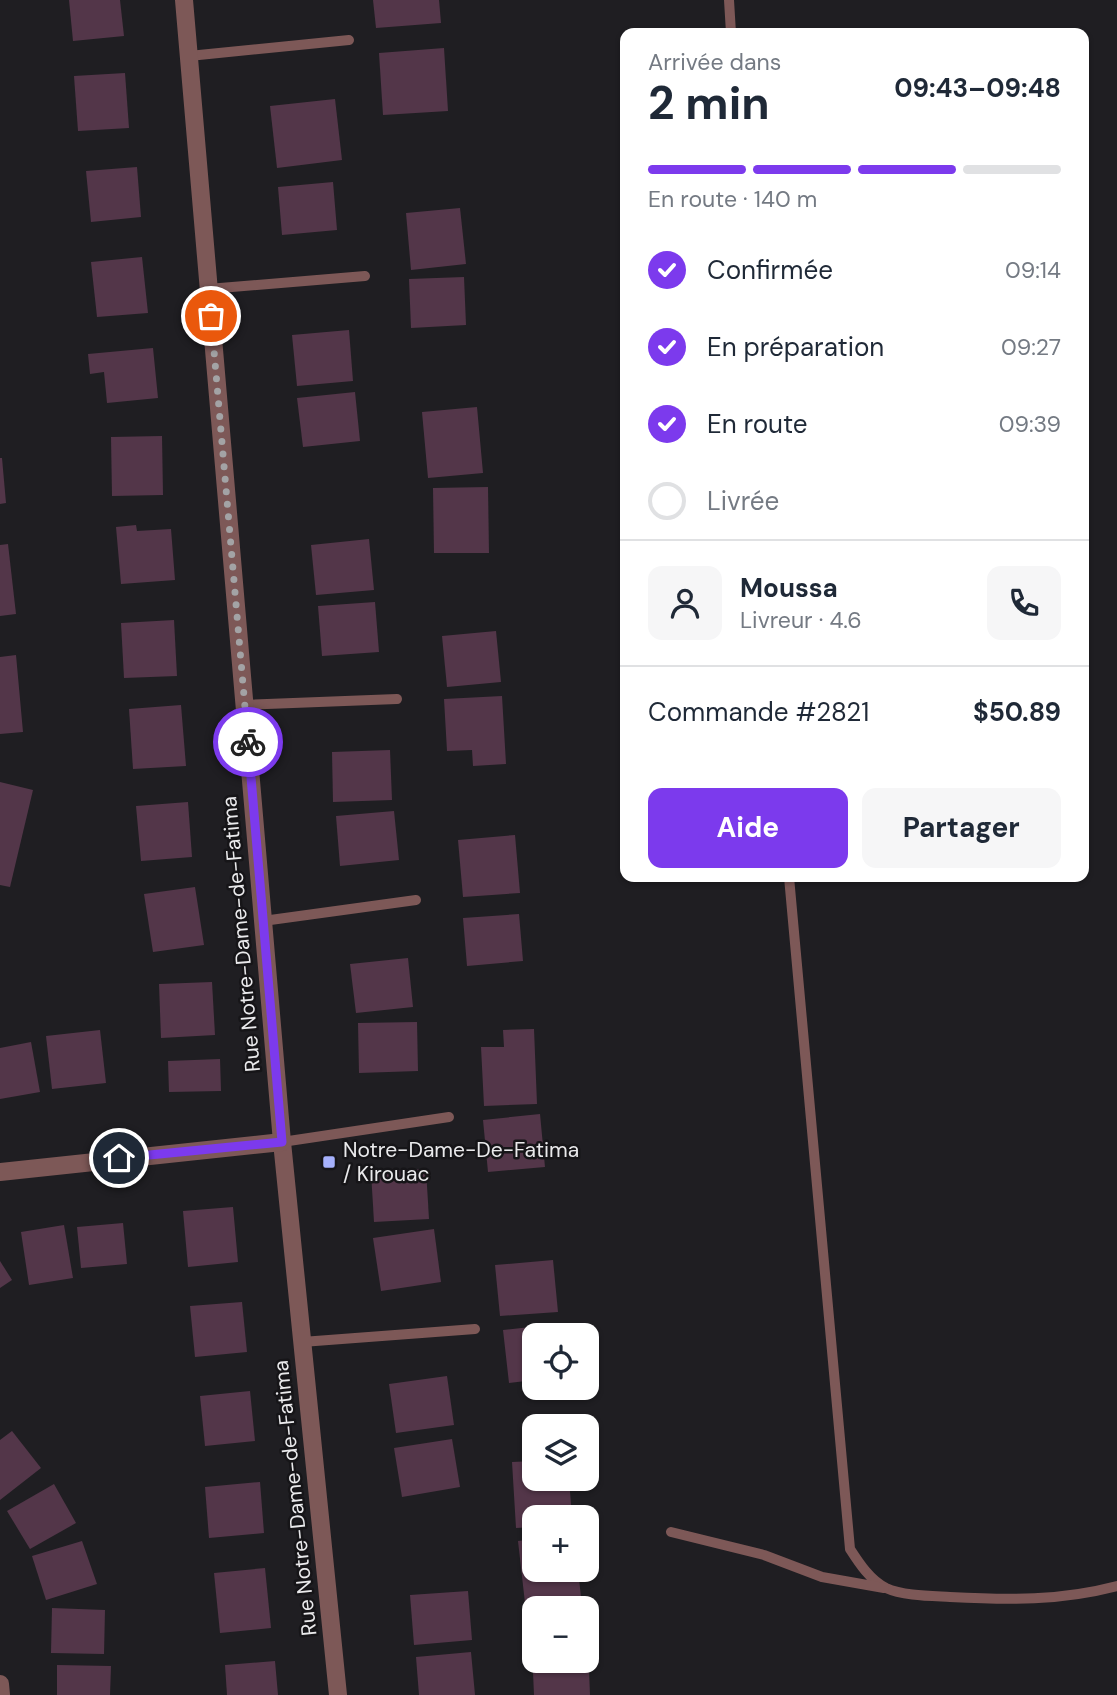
<!DOCTYPE html>
<html lang="fr">
<meta charset="utf-8">
<style>
body{margin:0;font-family:"DM Sans",sans-serif;background:#f6f6f7;color:#1f2937;height:100vh;display:flex;flex-direction:column;font-size:26px;white-space:nowrap}
*{box-sizing:border-box;margin:0}
p{font-size:23px;color:#747a83}
.icon{flex:none;width:38px;height:38px;fill:none;stroke:currentColor;stroke-width:2;stroke-linecap:round;stroke-linejoin:round}
.map{position:relative;flex:1;overflow:hidden}
.panel{position:absolute;left:620px;top:28px;width:469px;height:854px;display:flex;flex-direction:column;background:#fff;border-radius:14px;box-shadow:0 2px 5px #0004}
.panel>*{flex:none}
.fabs{position:absolute;left:522px;top:1323px;display:grid;gap:14px}
.fabs a{display:grid;place-items:center;width:77px;height:77px;border-radius:14px;background:#fff;box-shadow:0 2px 5px #0004;font-size:35px}
.pin{position:absolute;display:grid;place-items:center;width:60px;height:60px;color:#fff;margin:-30px;border:4px solid #fff;border-radius:50%;box-shadow:0 2px 7px #0007}
.courier{position:absolute;display:grid;place-items:center;width:70px;height:70px;margin:-35px;border:5px solid #7c3aed;border-radius:50%;background:#fff;color:#222;box-shadow:0 2px 9px #0007}
.summary em{font-style:normal;font-weight:700}
.summary div{display:flex;flex-direction:column-reverse}
.summary{display:flex;align-items:center;justify-content:space-between;height:119px;padding:0 28px}
h1{font-size:46px;font-weight:700;line-height:52px}
.bar{display:grid;grid-template-columns:repeat(4,1fr);gap:10px 7px;align-content:center;height:84px;padding:0 28px}
.bar i{height:9px;border-radius:5px;background:#e0e1e3}
.bar .on{background:#7c3aed}
.bar p{grid-column:span 4}
.line{display:flex;align-items:center;gap:18px;padding:0 28px;border-top:2px solid #e0e1e3}
.line div{flex:1}
.round{display:grid;place-items:center;flex:none;width:74px;height:74px;border-radius:14px;background:#f6f6f7}
ol{padding:0 28px;list-style:none}
li{display:flex;align-items:center;gap:21px;height:77px}
li p{margin-inline-start:auto}
li .icon{padding:7px;border-radius:50%;background:#7c3aed;color:#fff;stroke-width:4}
li:last-child{color:#747a83}
li i{width:38px;height:38px;border:4px solid #e0e1e3;border-radius:50%}
.action{display:flex;gap:14px;margin-top:auto;padding:14px 28px}
.action a{flex:1;height:80px;border-radius:14px;background:#7c3aed;color:#fff;font-size:28px;font-weight:700;line-height:80px;text-align:center}
.action a+a{background:#f6f6f7;color:#1f2937}
.map>svg:first-child{display:block}
</style>
<div class="map">
<svg width="1117" height="1695" viewBox="0 0 1117 1695">
<rect width="100%" height="100%" fill="#1f1e22"/>
<g fill="#533649">
<path d="M69 0H120L124 36 73 41Z"/>
<path d="M373 0H439L441 23 376 28Z"/>
<path d="M444 48 448 111 383 115 379 53Z"/>
<path d="M125 73 129 128 78 131 74 76Z"/>
<path d="M335 99 342 160 277 168 270 106Z"/>
<path d="M137 167 141 217 91 222 86 171Z"/>
<path d="M333 182 337 230 282 235 278 187Z"/>
<path d="M460 208 466 264 411 270 406 213Z"/>
<path d="M142 257 148 313 97 317 91 262Z"/>
<path d="M464 277 466 325 411 328 409 279Z"/>
<path d="M349 330 353 381 297 386 292 335Z"/>
<path d="M153 348 158 398 107 403 104 372 90 374 88 354Z"/>
<path d="M355 392 360 441 303 447 297 398Z"/>
<path d="M477 407 483 473 428 478 422 412Z"/>
<path d="M162 436 163 495 112 496 111 437Z"/>
<path d="M0 458H2L6 503 0 504Z"/>
<path d="M488 487 489 553H434L433 488Z"/>
<path d="M136 525 137 531 171 529 175 580 121 584 116 527Z"/>
<path d="M369 539 374 590 316 595 311 545Z"/>
<path d="M8 544 16 614 0 616V545Z"/>
<path d="M375 602 379 652 322 656 318 606Z"/>
<path d="M174 620 177 676 124 678 121 623Z"/>
<path d="M496 631 501 682 447 687 442 636Z"/>
<path d="M16 655 23 732 0 734V657Z"/>
<path d="M502 696 506 764 473 766 472 750 447 751 444 699Z"/>
<path d="M181 705 186 766 133 769 129 709Z"/>
<path d="M390 750 392 800 333 802 332 752Z"/>
<path d="M0 782 33 790 10 887 0 885Z"/>
<path d="M188 802 192 857 141 861 136 806Z"/>
<path d="M394 811 399 860 340 866 336 816Z"/>
<path d="M515 835 520 893 463 897 458 840Z"/>
<path d="M195 887 204 945 153 952 144 894Z"/>
<path d="M519 914 523 961 467 966 463 918Z"/>
<path d="M408 958 413 1007 356 1013 350 964Z"/>
<path d="M212 982 215 1035 161 1038 159 984Z"/>
<path d="M417 1022 418 1071 359 1073 358 1023Z"/>
<path d="M534 1029 537 1104 484 1106 481 1047H504L503 1030Z"/>
<path d="M100 1030 106 1083 52 1089 46 1036Z"/>
<path d="M31 1042 40 1092 0 1099V1048Z"/>
<path d="M220 1059 221 1091 169 1092 168 1061Z"/>
<path d="M540 1114 545 1167 488 1172 483 1120Z"/>
<path d="M426 1169 429 1219 374 1222 371 1172Z"/>
<path d="M233 1207 238 1262 188 1267 183 1211Z"/>
<path d="M123 1223 127 1264 81 1268 77 1227Z"/>
<path d="M64 1225 73 1278 29 1285 21 1232Z"/>
<path d="M434 1229 441 1282 381 1291 373 1238Z"/>
<path d="M553 1260 558 1312 500 1316 495 1265Z"/>
<path d="M0 1261 12 1280 0 1288Z"/>
<path d="M242 1302 247 1352 195 1357 190 1306Z"/>
<path d="M558 1324 559 1335H534V1380L509 1383 503 1330Z"/>
<path d="M447 1376 454 1425 396 1433 389 1384Z"/>
<path d="M250 1391 255 1441 205 1446 200 1396Z"/>
<path d="M12 1431 41 1468 0 1500V1440Z"/>
<path d="M452 1439 460 1487 402 1497 394 1448Z"/>
<path d="M534 1461V1479H569L572 1517H534V1527L516 1528 512 1462Z"/>
<path d="M260 1482 264 1533 209 1538 205 1487Z"/>
<path d="M54 1484 76 1523 30 1549 7 1511Z"/>
<path d="M534 1539V1570H578L581 1597 525 1603 518 1541Z"/>
<path d="M82 1541 97 1584 46 1600 32 1556Z"/>
<path d="M265 1568 271 1628 220 1633 214 1573Z"/>
<path d="M468 1591 472 1640 414 1645 410 1595Z"/>
<path d="M52 1608 105 1610 104 1654 51 1653Z"/>
<path d="M471 1652 475 1695H419L416 1657Z"/>
<path d="M275 1661 278 1695H227L225 1665Z"/>
<path d="M57 1665 111 1666 110 1695H57Z"/>
<path d="M589 1670 590 1695H534L533 1672Z"/>
</g>
<g fill="none" stroke-linecap="round" stroke-linejoin="round">
<g stroke="#7d5857" stroke-width="10">
<path d="M729 0 731 33"/>
<path d="M189 56 349 40"/>
<path d="M208 289 365 276"/>
<path d="M244 705 397 699"/>
<path d="M789 877 850 1549C859 1563 870 1580 886 1588 903 1596 932 1596 950 1597 1009 1600 1060 1601 1117 1586"/>
<path d="M263 921 416 900"/>
<path d="M282 1142 449 1117"/>
<path d="M302 1342 475 1329"/>
<path d="M671 1532 764 1555 822 1577 884 1588"/>
</g>
<g stroke="#7d5857" stroke-width="18">
<path d="M184 0 282 1142 338 1695"/>
<path d="M0 1172 282 1142"/>
<path d="M0 1684 1 1695"/>
</g>
</g>
<g fill="none" stroke-linecap="round" stroke-linejoin="round">
<path stroke="#a3a3a5" stroke-width="7" stroke-dasharray="0 12.6" d="M211 316 248 742"/>
<path stroke="#7c3aed" stroke-width="9" d="M119 1158 282 1142 248 742"/>
</g>
<rect fill="#a6b1fc" stroke="#161518" stroke-width="2.5" x="322" y="1155" width="14" height="14" rx="3.5"/>
<g text-anchor="middle" stroke-width="5" stroke-linejoin="round" paint-order="stroke">
<g font-size="21" fill="#eaeaec" stroke="#161518">
<text transform="translate(241 934) rotate(-95)" y="7">Rue Notre-Dame-de-Fatima</text>
<text transform="translate(295 1498) rotate(-96)" y="7">Rue Notre-Dame-de-Fatima</text>
</g>
<g font-size="21" fill="#eaeaec" stroke="#161518" text-anchor="start">
<text x="343" y="1157">Notre-Dame-De-Fatima<tspan x="343" dy="24">/ Kirouac</tspan></text>
</g>
</g>
</svg>
<div class="fabs">
<a><svg class="icon" aria-label="locate" viewBox="0 0 24 24"><circle cx="12" cy="12" r="6"/><path d="M12 2v4M12 18v4M2 12h4M18 12h4"/></svg></a>
<a><svg class="icon" aria-label="layers" viewBox="0 0 24 24"><path d="M12 4l9 5-9 5-9-5zM3 14l9 5 9-5"/></svg></a>
<a>+</a>
<a>−</a>
</div>
<div class="pin" style="left:211px;top:316px;background:#ea580c"><svg class="icon" aria-label="bag" viewBox="0 0 24 24"><path d="M5 8h14l-1 12H6zM9 8a3 3 0 0 1 6 0"/></svg></div>
<div class="pin" style="left:119px;top:1158px;background:#1f2937"><svg class="icon" aria-label="home" viewBox="0 0 24 24"><path d="M3 11l9-7 9 7M6 9v11h12V9"/></svg></div>
<div class="courier" style="left:248px;top:742px"><svg class="icon" aria-label="bike" viewBox="0 0 24 24"><circle cx="6" cy="16" r="4"/><circle cx="18" cy="16" r="4"/><path d="M6 16l4-8h5l3 8M10 8l3 8H6M13 5h3"/></svg></div>
<section class="panel">
<div class="summary"><div><h1>2 min</h1><p>Arrivée dans</p></div><em>09:43–09:48</em></div>
<div class="bar"><i class="on"></i><i class="on"></i><i class="on"></i><i></i><p>En route · 140 m</p></div>
<ol>
<li><svg class="icon" aria-label="check" viewBox="0 0 24 24"><path d="M5 12l5 5 9-10"/></svg>Confirmée<p>09:14</p></li>
<li><svg class="icon" aria-label="check" viewBox="0 0 24 24"><path d="M5 12l5 5 9-10"/></svg>En préparation<p>09:27</p></li>
<li><svg class="icon" aria-label="check" viewBox="0 0 24 24"><path d="M5 12l5 5 9-10"/></svg>En route<p>09:39</p></li>
<li><i></i>Livrée</li>
</ol>
<div class="line" style="height:126px"><a class="round"><svg class="icon" aria-label="person" viewBox="0 0 24 24"><circle cx="12" cy="8" r="4"/><path d="M4 21q1-7 8-7t8 7"/></svg></a><div><b>Moussa</b><p>Livreur · 4.6</p></div><a class="round"><svg class="icon" aria-label="phone" viewBox="0 0 24 24"><path d="M5 4h4l2 5-3 2q2 4 5 5l2-3 5 2v4C11 20 4 13 5 4z"/></svg></a></div>
<div class="line" style="height:91px"><div>Commande #2821</div><b>$50.89</b></div>
<div class="action"><a>Aide</a><a>Partager</a></div>
</section>
</div>
